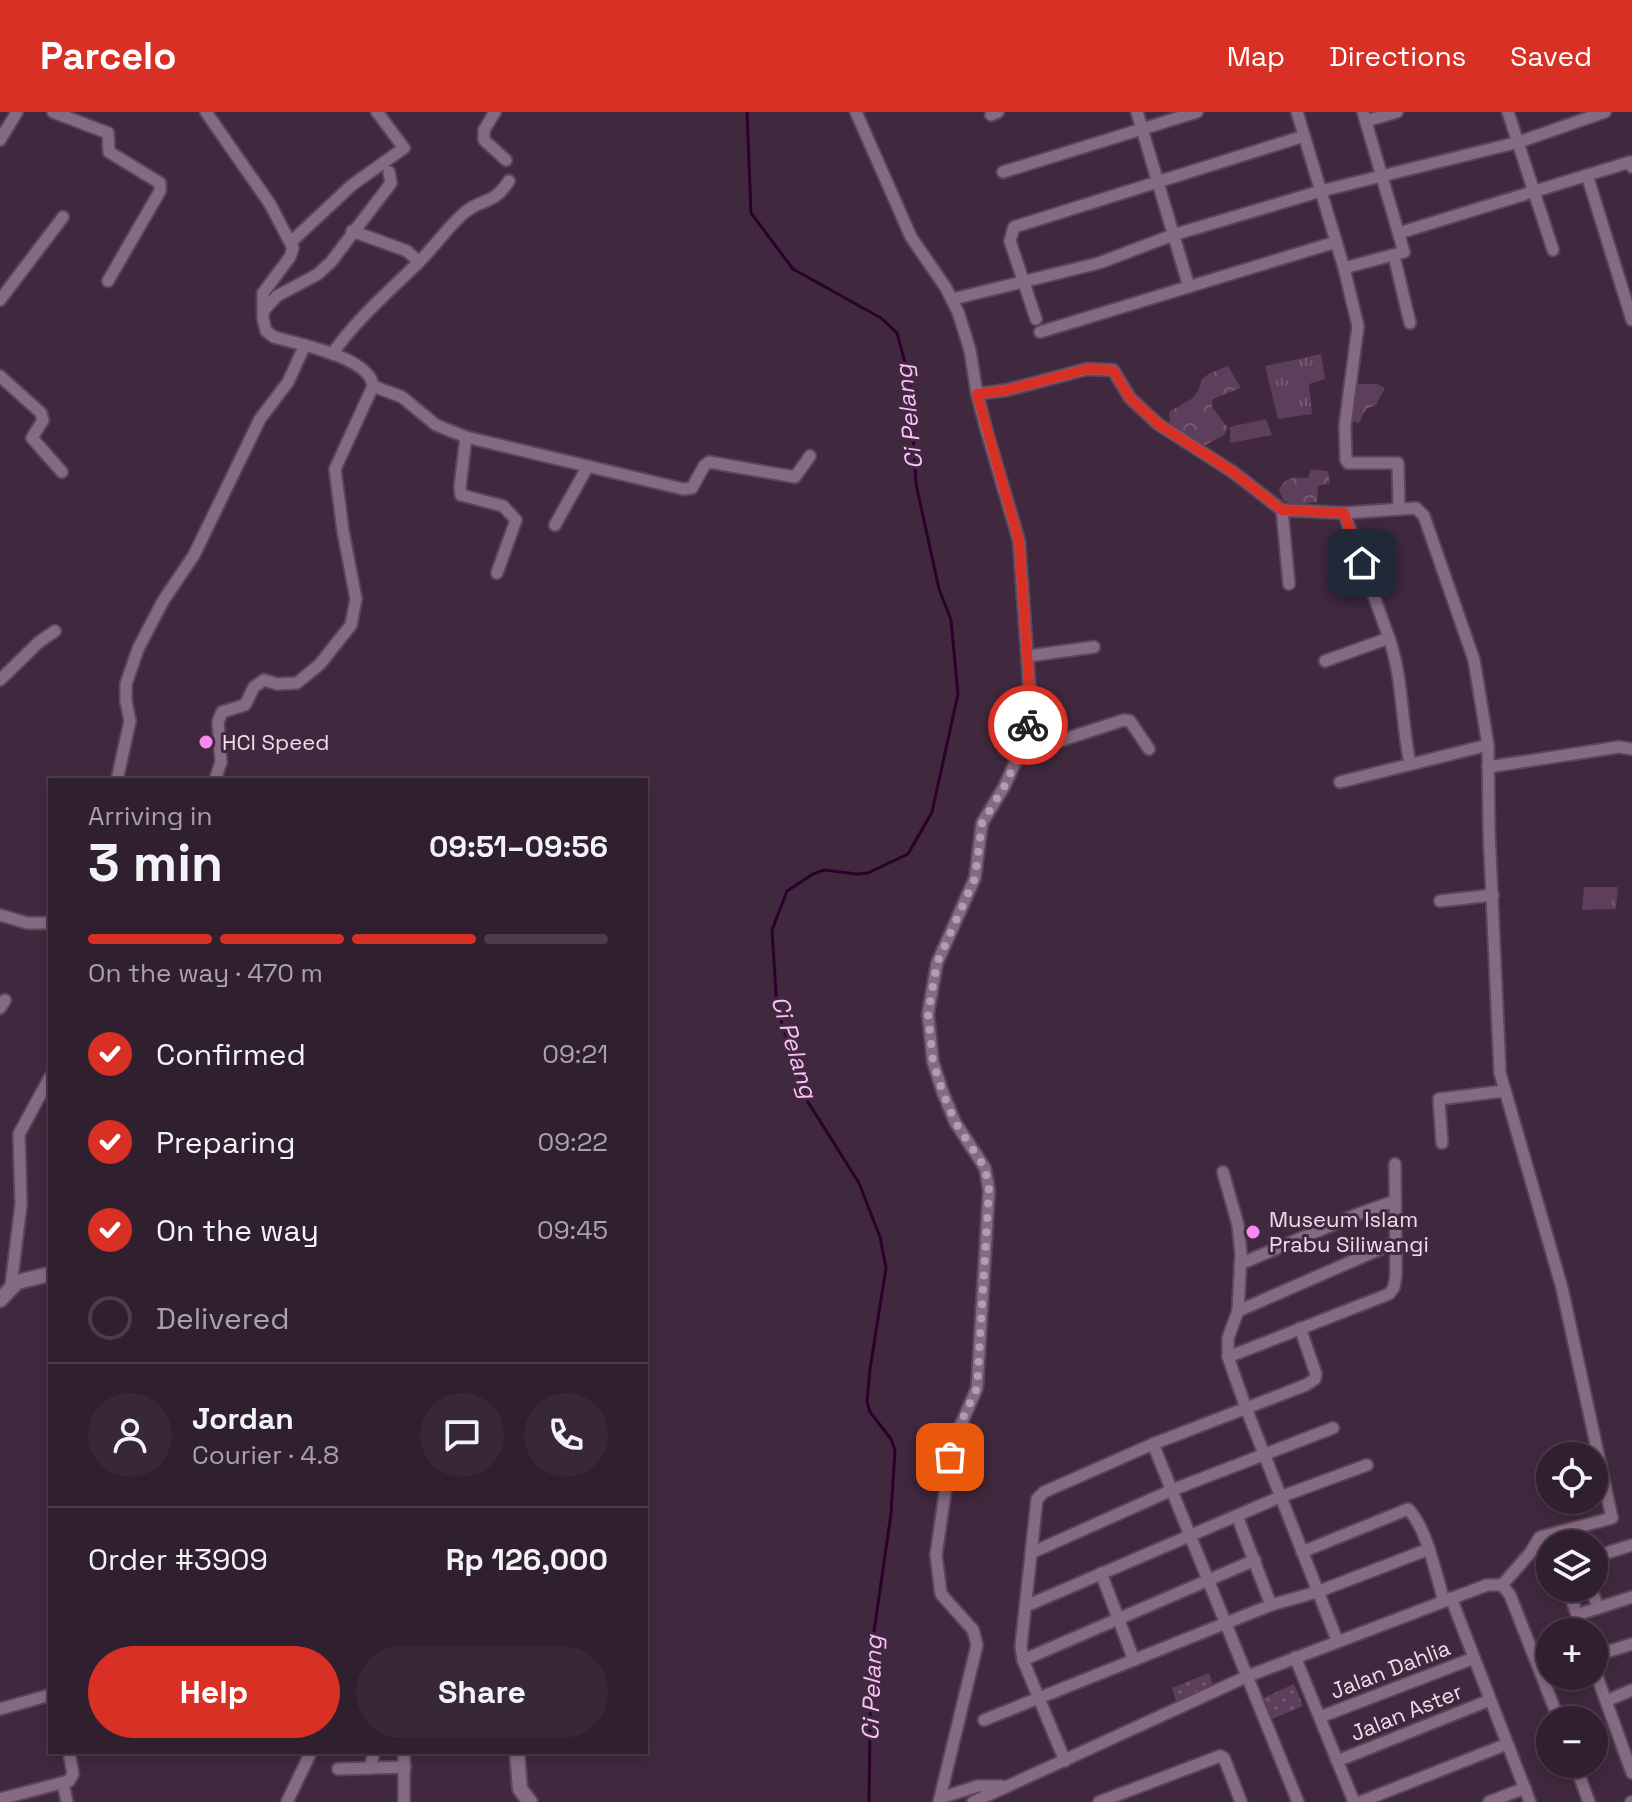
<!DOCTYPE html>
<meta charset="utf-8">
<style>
body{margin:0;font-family:"Space Grotesk",sans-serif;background:#382736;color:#f1f3f6;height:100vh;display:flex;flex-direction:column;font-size:30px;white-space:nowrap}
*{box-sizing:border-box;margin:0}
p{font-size:26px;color:#a8a2aa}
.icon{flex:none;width:44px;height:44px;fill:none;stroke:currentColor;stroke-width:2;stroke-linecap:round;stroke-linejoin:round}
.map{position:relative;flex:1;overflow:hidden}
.panel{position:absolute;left:48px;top:666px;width:600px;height:976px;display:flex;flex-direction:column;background:#301f2e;border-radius:0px;box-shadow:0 4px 12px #0003,0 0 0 2px #4b3d4a}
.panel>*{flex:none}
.buttons{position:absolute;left:1536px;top:1330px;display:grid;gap:16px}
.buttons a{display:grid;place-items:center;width:72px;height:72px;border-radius:50%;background:#301f2e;box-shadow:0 4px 12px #0003,0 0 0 2px #4b3d4a;font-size:40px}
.pin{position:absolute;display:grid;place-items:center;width:68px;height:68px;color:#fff;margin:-34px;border-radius:16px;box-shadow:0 4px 12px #0006}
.courier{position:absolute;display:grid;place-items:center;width:80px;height:80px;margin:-40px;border:6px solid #d93025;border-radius:50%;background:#fff;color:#222;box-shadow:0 2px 10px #0007}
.head em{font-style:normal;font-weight:800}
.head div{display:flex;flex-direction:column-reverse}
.head{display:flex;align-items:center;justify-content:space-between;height:136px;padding:0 40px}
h1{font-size:52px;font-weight:800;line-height:60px}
.bar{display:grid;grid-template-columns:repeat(4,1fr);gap:12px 8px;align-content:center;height:96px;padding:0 40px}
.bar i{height:10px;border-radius:6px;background:#4b3d4a}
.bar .current{background:#d93025}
.bar p{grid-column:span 4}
.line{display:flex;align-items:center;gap:20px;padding:0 40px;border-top:2px solid #4b3d4a}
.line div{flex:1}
.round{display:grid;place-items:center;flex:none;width:84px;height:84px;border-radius:42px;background:#382736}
ol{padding:0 40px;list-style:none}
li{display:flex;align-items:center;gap:24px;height:88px}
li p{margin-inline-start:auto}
li .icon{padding:8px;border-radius:50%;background:#d93025;color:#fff;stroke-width:4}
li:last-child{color:#a8a2aa}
li i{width:44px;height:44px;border:4px solid #4b3d4a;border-radius:50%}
.button{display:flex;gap:16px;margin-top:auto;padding:16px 40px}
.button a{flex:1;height:92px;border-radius:48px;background:#d93025;color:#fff;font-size:32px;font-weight:800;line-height:92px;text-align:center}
.button a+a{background:#382736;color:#f1f3f6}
header{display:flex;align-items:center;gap:48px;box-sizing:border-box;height:112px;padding:0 40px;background:#d93025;color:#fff}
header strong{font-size:38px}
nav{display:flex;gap:44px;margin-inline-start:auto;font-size:28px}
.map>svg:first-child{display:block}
</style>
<header>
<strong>Parcelo</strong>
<nav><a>Map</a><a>Directions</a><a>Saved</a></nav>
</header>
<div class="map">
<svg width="1632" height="1690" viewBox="0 0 1632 1690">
<defs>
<pattern id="grass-tufts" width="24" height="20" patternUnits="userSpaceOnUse" patternTransform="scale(2)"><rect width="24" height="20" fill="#5d3e5b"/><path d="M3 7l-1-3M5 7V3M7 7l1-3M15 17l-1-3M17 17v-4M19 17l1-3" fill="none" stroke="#755973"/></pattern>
<pattern id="forest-crowns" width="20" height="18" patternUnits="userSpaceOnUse" patternTransform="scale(2)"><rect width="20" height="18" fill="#5d3e5b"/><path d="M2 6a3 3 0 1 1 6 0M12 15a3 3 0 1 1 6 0" fill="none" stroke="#755973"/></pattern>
<pattern id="park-dots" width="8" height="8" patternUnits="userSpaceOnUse" patternTransform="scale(2)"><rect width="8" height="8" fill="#5d3e5b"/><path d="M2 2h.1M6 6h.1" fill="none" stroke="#755973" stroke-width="1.8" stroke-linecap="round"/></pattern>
</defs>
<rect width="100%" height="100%" fill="#40293e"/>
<g fill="url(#grass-tufts)">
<path d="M1321 242 1325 267 1309 272 1312 302 1278 307 1265 254Z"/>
<path d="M1266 307 1272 323 1230 331V315Z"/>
<path d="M1584 775H1618L1616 797 1582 798Z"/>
</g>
<g fill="url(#forest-crowns)">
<path d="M1228 254 1241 276 1213 287 1212 295 1228 316 1224 323 1202 335 1170 314 1169 300 1193 286 1198 279 1202 267 1210 261Z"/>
<path d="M1356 272H1377L1385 276 1376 293 1366 297 1359 311 1351 309Z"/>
<path d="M1311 357 1328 359 1330 371 1318 374 1317 390 1296 393 1284 389 1279 378C1285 364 1295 365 1308 366Z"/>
</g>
<g fill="url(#park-dots)">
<path d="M1209 1561 1216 1582 1178 1597 1172 1576Z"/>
<path d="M1294 1572 1303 1594 1270 1608 1261 1587Z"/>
</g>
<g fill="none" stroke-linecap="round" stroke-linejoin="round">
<path stroke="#2c002c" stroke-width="3" d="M747 0 751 101 793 157 881 206 897 221 910 269 916 372 939 477 951 508 958 582 932 700 908 742 868 761 857 762 824 758 813 762 787 779 772 818 777 897 808 990 859 1071 880 1125 886 1156 870 1257 867 1290 870 1300 891 1327 895 1338 891 1402 871 1540 869 1690"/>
<g stroke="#5a4658" stroke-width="15">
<g id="minor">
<path d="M53 0 108 21 109 40 160 71V79L108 169"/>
<path d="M206 0 270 92 293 136 290 145 263 181V207L266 219 274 225C298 232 370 245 373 274L335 357 343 419 356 487 351 513 320 552 297 571 277 572 264 568 254 575 245 593 222 600 218 610 221 650 215 668"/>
<path d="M495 0 484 18V28L506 48"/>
<path d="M856 0 911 125 946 176 958 200 970 238 977 282 987 320 1019 429 1030 583 1028 623 1004 675 982 711 975 766 937 851 928 902 933 950 943 981 955 1010 985 1056 989 1078 977 1276 952 1333 936 1443 941 1482 973 1518 977 1533 939 1690"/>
<path d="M1137 0 1189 175"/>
<path d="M1297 0 1344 156 1358 214 1345 313 1346 348 1348 351H1398L1399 397"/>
<path d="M1508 0 1553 138"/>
<path d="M991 3 998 0"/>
<path d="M1366 9 1397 0"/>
<path d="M0 28 17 0"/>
<path d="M1003 60 1197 0"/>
<path d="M1587 63 1632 208"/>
<path d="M352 119 407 139 419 150"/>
<path d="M1399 121 1630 50 1632 55"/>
<path d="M291 130 352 73 404 36 377 0"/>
<path d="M1394 144 1410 211"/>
<path d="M1344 156 1404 140 1363 0"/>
<path d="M953 187 1099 151 1173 123 1321 79 1519 30 1605 0"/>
<path d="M0 188 63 105"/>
<path d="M264 198 277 184 318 162 331 150 391 71 389 60"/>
<path d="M1036 207 1010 129 1014 115 1304 24"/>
<path d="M1040 220 1336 130"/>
<path d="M332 242C356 208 388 180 418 151 434 135 447 116 464 101 483 85 491 95 509 69"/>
<path d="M0 264 41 301 43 308 32 326 62 360"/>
<path d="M373 274 402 285 436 313 466 325 683 377 692 376 704 354 709 350 795 365 810 344"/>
<path d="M977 282 1007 278 1087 257 1113 258 1130 286 1158 312 1233 360 1282 398 1344 401 1416 396 1424 404 1474 548 1488 633 1489 719 1500 961 1562 1176 1612 1406 1540 1425 1530 1441 1502 1473"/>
<path d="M466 325 460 375 461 383 503 394 516 408 497 461"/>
<path d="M1282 398 1289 472"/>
<path d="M555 413 588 354"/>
<path d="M1389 526C1403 566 1401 609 1410 651"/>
<path d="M1028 544 1094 535"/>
<path d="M1325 549 1389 526 1344 401"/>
<path d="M0 568 39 530 55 519"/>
<path d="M1028 623 1062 628 1124 608 1130 609 1149 637"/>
<path d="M1488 655 1619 635 1632 637"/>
<path d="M117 668 130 609 126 589V572L138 537 163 489 194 443 260 307 288 270 305 233"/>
<path d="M1340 670 1488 633"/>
<path d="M1440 789 1493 783"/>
<path d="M0 803 27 811H50"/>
<path d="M0 896 5 888"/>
<path d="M1442 1031 1439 987 1504 979"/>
<path d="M1223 1060 1238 1113 1241 1142 1238 1199 1228 1226V1245L1246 1296 1337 1528"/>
<path d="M1240 1152 1358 1102 1395 1089"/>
<path d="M11 1174 21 1092 19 1022 50 965"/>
<path d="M1238 1199 1394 1131"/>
<path d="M1228 1245 1389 1182 1394 1175 1396 1163 1395 1052"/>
<path d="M1153 1332 1298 1690"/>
<path d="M1237 1404 1271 1493"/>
<path d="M1302 1440 1408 1397C1427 1416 1436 1463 1444 1489"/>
<path d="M1031 1441 1172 1378 1333 1316"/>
<path d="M1594 1445 1632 1433"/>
<path d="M1101 1461 1134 1548"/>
<path d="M1568 1476 1578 1506"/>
<path d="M1451 1486 1530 1690"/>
<path d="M1026 1494 1280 1385 1367 1353"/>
<path d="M1598 1496 1632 1485"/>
<path d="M1581 1520 1578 1506 1582 1501 1598 1496 1591 1476"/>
<path d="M1594 1544 1632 1532"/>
<path d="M1295 1545 1354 1690"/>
<path d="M1023 1548 1255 1448"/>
<path d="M1594 1556 1632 1661"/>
<path d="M1606 1589 1632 1578"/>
<path d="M0 1597 50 1583"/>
<path d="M1320 1605 1474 1546"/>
<path d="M984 1608 1271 1493 1317 1480 1429 1437"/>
<path d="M1065 1649 1023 1548 1021 1534 1037 1387 1044 1380 1153 1332 1306 1273 1315 1267 1316 1262 1300 1216"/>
<path d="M1337 1649 1490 1588"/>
<path d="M1575 1652 1589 1690"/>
<path d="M370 1656 374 1640"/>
<path d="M338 1657 405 1655"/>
<path d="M63 1671 67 1690"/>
<path d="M940 1686 978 1674H1002"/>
<path d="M0 1687 69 1669 73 1662 69 1640"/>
<path d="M287 1690 311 1640"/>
<path d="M404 1690V1640"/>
<path d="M973 1690 1248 1564 1487 1473H1502L1510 1483 1559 1608"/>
<path d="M1099 1690 1220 1644 1224 1646 1241 1690"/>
<path d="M1360 1690 1507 1632"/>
<path d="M1489 1690 1525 1676"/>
<path d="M1631 1690H1632"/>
</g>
</g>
<g stroke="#5a4658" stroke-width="18">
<g id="tertiary">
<path d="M0 1188 17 1170 50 1162"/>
<path d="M517 1640 520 1677 530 1690"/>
</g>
</g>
<use href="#minor" stroke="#856a83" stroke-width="11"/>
<use href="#tertiary" stroke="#856a83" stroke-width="14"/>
</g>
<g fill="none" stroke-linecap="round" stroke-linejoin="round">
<path stroke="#b09eae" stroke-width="8" stroke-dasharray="0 14.4" d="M950 1345 956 1321 977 1276 989 1078 985 1056 955 1010 943 981 933 950 928 902 937 851 975 766 982 711 1004 675 1028 623V613"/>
<path stroke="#d93025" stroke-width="10" d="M1028 613 1030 583 1019 429 977 282 1007 278 1087 257 1113 258 1130 286 1158 312 1233 360 1282 398 1344 401 1362 451"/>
</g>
<g fill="#f589ef" stroke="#40293e" stroke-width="3">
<circle cx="206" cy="630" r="8"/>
<circle cx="1253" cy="1120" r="8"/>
</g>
<g text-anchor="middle" stroke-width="6" stroke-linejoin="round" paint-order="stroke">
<g font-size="22" fill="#edddeb" stroke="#40293e" text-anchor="start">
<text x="222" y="638">HCI Speed</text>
<text x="1269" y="1115">Museum Islam<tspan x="1269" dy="25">Prabu Siliwangi</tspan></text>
</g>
<g font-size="22" fill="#edddeb" stroke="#40293e">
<text transform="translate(1390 1557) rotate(-21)" y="8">Jalan Dahlia</text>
<text transform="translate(1406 1600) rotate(-22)" y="8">Jalan Aster</text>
</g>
<g font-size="24" font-style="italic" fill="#fdbef9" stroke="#40293e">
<text transform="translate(909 305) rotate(-96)" y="8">Ci Pelang</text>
<text transform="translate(794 935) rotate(73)" y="8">Ci Pelang</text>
<text transform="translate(872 1576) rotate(-88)" y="8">Ci Pelang</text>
</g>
</g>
</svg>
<div class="buttons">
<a><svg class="icon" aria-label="locate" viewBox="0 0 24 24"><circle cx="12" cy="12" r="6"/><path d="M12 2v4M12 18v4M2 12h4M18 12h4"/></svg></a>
<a><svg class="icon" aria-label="layers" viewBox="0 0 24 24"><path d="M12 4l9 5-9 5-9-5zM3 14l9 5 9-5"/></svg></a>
<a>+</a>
<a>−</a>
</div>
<div class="pin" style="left:950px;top:1345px;background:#ea580c"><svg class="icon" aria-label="bag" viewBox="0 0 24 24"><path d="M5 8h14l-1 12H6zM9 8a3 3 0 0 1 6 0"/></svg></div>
<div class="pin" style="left:1362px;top:451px;background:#1f2937"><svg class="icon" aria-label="home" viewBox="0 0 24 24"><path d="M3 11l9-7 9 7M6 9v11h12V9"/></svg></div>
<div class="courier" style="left:1028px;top:613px"><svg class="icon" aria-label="bike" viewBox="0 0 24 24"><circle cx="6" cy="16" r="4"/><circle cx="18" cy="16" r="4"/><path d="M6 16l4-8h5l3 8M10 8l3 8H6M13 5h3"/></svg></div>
<section class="panel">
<div class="head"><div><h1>3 min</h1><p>Arriving in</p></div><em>09:51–09:56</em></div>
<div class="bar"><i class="current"></i><i class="current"></i><i class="current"></i><i></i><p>On the way · 470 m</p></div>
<ol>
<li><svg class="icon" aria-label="check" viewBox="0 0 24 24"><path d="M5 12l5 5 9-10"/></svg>Confirmed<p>09:21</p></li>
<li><svg class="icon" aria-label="check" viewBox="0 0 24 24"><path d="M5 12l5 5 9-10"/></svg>Preparing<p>09:22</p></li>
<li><svg class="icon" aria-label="check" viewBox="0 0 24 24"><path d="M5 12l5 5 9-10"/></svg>On the way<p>09:45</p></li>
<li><i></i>Delivered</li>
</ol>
<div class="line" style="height:144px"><a class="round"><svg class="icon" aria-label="person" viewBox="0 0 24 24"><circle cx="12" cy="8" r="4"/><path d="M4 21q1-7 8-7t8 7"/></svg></a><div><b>Jordan</b><p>Courier · 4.8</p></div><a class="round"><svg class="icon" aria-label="chat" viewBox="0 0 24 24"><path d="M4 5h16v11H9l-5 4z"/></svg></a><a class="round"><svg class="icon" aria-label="phone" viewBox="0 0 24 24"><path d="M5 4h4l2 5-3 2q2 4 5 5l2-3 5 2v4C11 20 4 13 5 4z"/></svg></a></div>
<div class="line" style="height:104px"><div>Order #3909</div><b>Rp 126,000</b></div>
<div class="button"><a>Help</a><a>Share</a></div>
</section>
</div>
